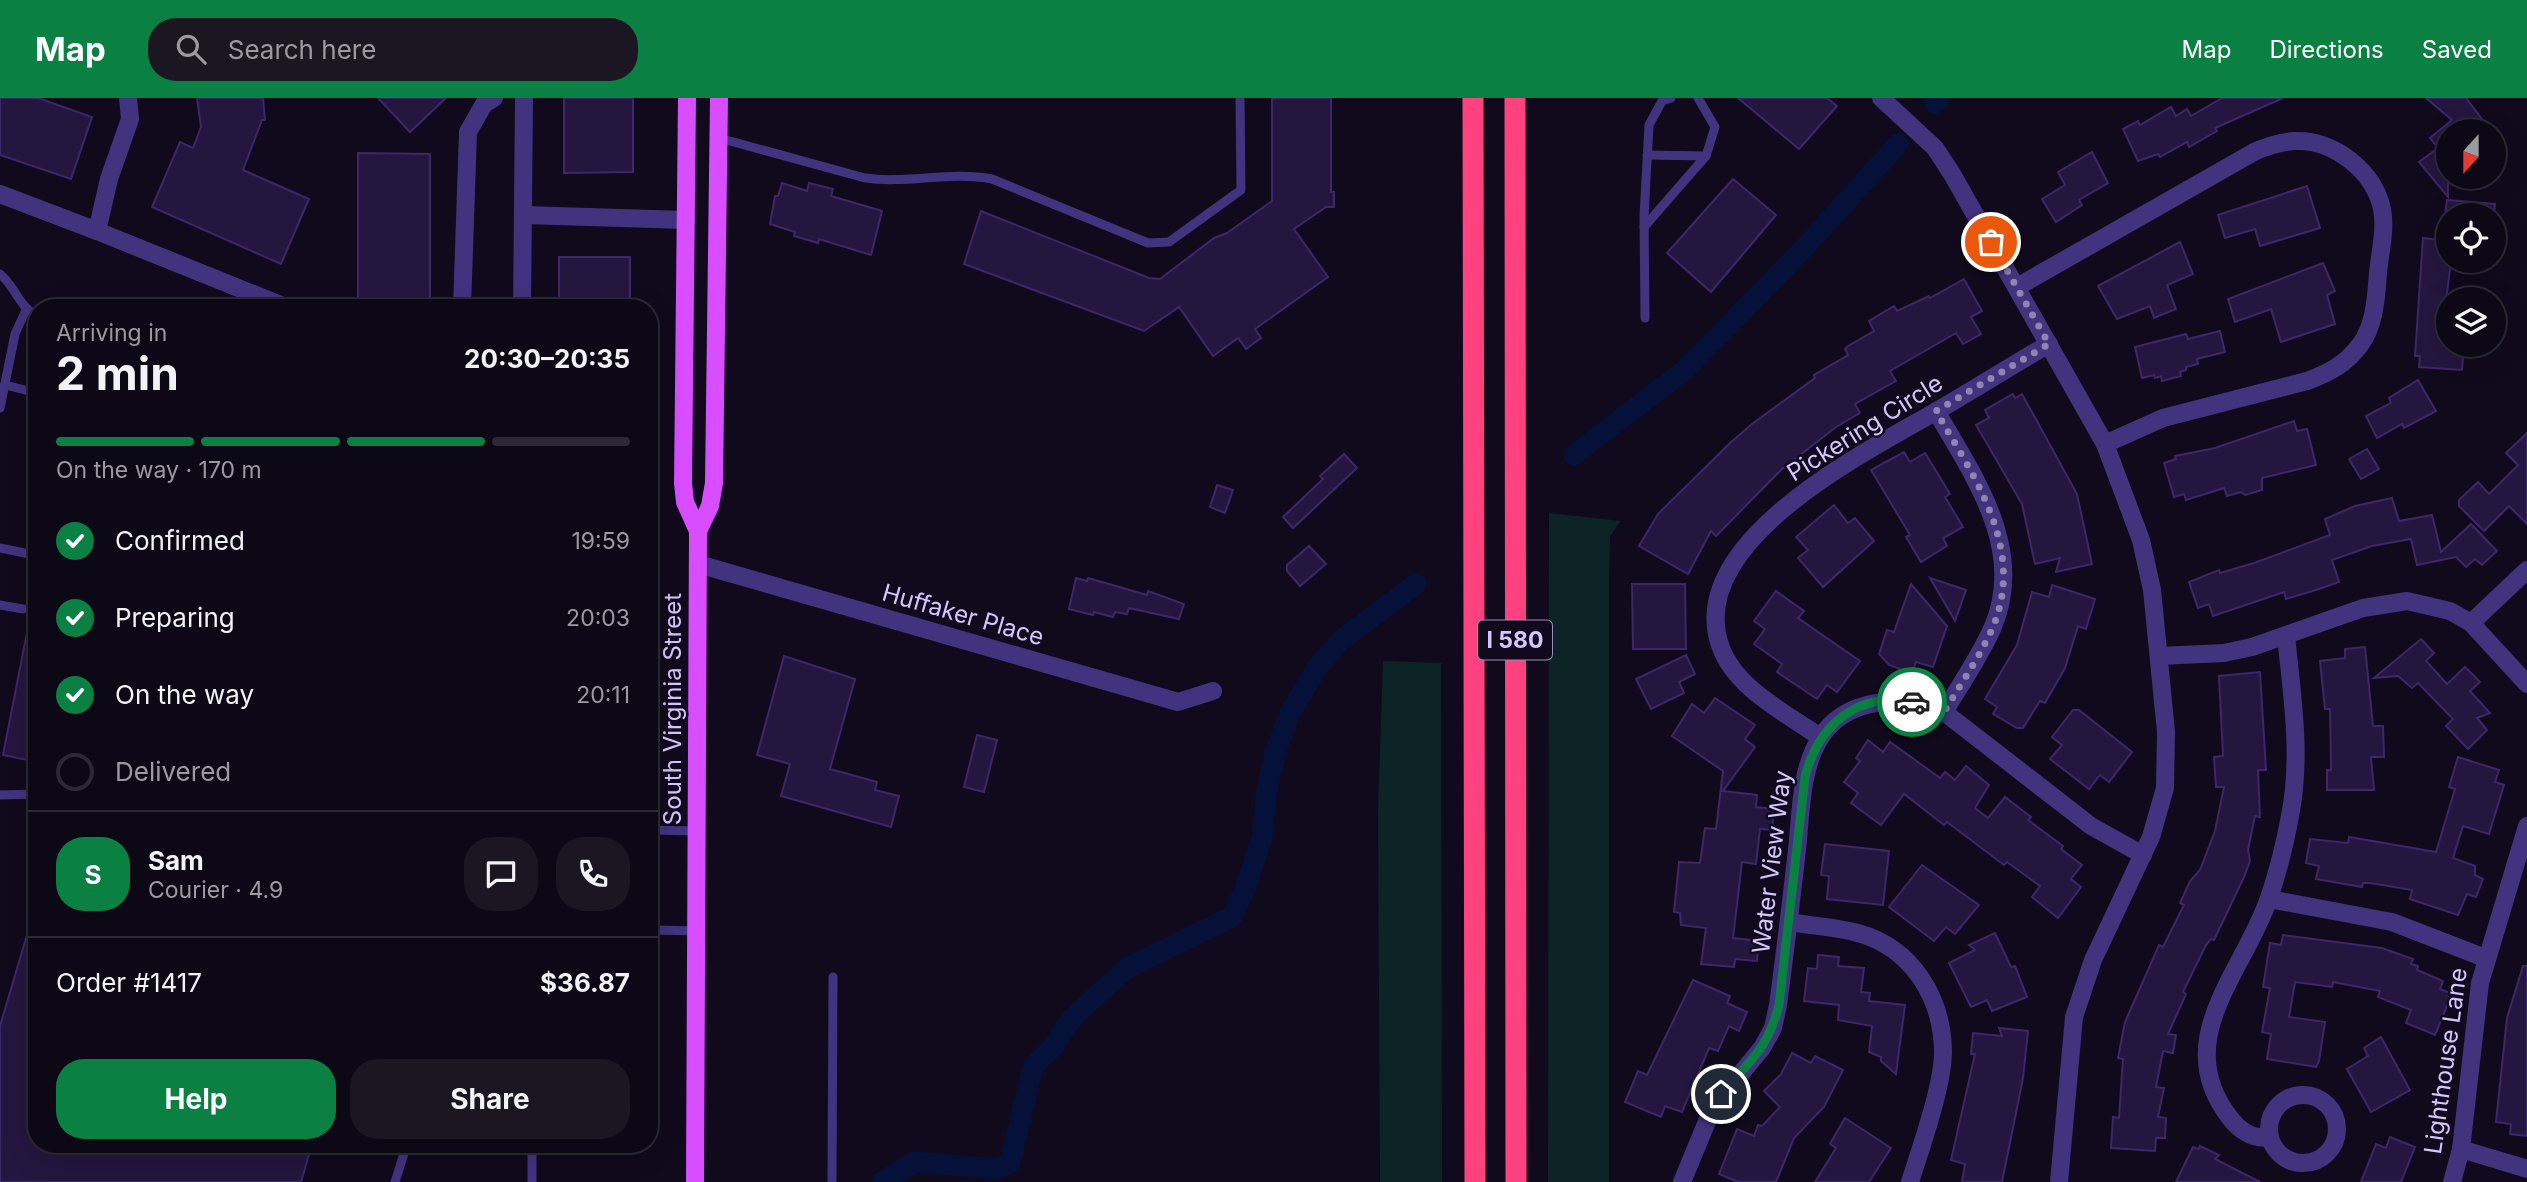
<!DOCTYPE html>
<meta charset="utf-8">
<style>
body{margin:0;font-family:Inter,sans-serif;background:#1a1622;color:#f1f3f6;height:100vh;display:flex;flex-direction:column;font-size:26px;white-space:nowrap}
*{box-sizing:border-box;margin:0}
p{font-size:23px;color:#9a9aa0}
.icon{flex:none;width:38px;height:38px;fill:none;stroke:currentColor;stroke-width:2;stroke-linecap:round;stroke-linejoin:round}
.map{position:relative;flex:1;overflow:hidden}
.sheet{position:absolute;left:28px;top:201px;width:630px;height:854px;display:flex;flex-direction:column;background:#0c0815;border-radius:28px;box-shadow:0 7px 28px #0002,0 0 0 2px #2c2934}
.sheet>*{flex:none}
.needle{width:46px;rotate:201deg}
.buttons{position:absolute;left:2436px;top:21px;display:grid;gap:14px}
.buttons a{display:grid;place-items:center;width:70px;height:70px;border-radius:50%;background:#0c0815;box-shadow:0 7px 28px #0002,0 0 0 2px #2c2934;font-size:35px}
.pin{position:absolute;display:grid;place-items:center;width:60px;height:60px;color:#fff;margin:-30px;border:4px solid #fff;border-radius:50%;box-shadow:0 2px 7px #0007}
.courier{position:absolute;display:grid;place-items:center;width:70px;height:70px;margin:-35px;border:5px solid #0b8043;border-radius:50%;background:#fff;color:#222;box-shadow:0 2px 9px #0007}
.headline em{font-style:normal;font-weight:700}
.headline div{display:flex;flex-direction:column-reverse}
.headline{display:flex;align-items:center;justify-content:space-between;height:119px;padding:0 28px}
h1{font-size:46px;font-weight:700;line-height:52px}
.bar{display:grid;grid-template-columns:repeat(4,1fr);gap:10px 7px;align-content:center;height:84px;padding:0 28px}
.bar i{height:9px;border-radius:5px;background:#2c2934}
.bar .selected{background:#0b8043}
.bar p{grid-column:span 4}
.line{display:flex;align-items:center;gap:18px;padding:0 28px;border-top:2px solid #2c2934}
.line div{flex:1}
.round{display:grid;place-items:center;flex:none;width:74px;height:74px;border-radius:28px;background:#1a1622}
ol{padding:0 28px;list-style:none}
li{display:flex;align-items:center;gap:21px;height:77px}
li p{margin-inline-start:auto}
li .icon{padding:7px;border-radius:50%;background:#0b8043;color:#fff;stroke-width:4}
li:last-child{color:#9a9aa0}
li i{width:38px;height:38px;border:4px solid #2c2934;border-radius:50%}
.button{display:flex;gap:14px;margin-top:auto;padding:14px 28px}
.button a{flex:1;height:80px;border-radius:28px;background:#0b8043;color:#fff;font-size:28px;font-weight:700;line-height:80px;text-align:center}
.button a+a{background:#1a1622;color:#f1f3f6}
header{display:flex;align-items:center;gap:42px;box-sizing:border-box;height:98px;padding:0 35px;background:#0b8043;color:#fff}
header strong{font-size:33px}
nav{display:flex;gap:38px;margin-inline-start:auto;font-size:24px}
.search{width:490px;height:63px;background:#1a1622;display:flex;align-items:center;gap:18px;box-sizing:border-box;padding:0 24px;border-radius:28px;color:#9a9aa0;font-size:26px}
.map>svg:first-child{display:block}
</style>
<header>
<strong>Map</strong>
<div class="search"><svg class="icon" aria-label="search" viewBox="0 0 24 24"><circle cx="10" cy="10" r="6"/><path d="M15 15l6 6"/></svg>Search here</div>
<nav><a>Map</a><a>Directions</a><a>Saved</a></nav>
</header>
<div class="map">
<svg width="2527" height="1084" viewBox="0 0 2527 1084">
<rect width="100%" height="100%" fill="#100a1c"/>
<g fill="#0d2426">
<path d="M1549 415 1621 423 1610 438 1609 482V1084H1548Z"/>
<path d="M1383 563 1441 565 1442 1084H1380L1378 713Z"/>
</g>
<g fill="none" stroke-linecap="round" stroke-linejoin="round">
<g stroke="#061139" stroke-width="21">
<path d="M1935 5 1940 0"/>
<path d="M1574 357 1686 271 1807 147 1898 46"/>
<path d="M882 1084 914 1064 997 1071 1010 1065 1033 968 1052 950 1071 921 1127 870 1232 819 1245 791 1262 739 1266 698 1275 655 1290 615 1317 570 1341 542 1416 486"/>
</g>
</g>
<g fill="#24163e" stroke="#3e266b" stroke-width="2">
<path d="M0 0H38L92 19 71 81 0 57Z"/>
<path d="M197 0H263L265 22H262L243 72 309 101 281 166 152 109 180 44 193 50 201 29Z"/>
<path d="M378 0H446L410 34Z"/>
<path d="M564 0H633V74L564 75Z"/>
<path d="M1277 0H1331V94H1334V109H1326L1294 131 1328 179 1255 231 1261 240 1246 251 1238 240 1213 258 1179 209 1144 233 964 166 981 113 1149 180 1160 181 1214 140 1227 135 1272 103V1Z"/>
<path d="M1738 0H1827L1837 8 1799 51Z"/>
<path d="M2222 0H2283L2215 30 2217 33 2189 49 2187 44 2160 59 2158 56 2138 63 2123 31 2138 23 2140 27 2171 9 2176 18 2187 11 2191 18Z"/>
<path d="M2426 0H2466L2491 33H2448V99L2419 64 2438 50 2430 40 2452 22Z"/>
<path d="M2092 54 2108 85 2079 102 2082 107 2056 124 2042 101 2065 87 2058 74Z"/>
<path d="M358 55 430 56V200H358Z"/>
<path d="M1733 81 1776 117 1711 194 1667 155Z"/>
<path d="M782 85 807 93 809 85 833 91 831 98 882 113 871 157 819 141 818 145 794 138 795 134 770 126 775 98H778Z"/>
<path d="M2307 88 2320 130 2260 148 2255 131 2225 140 2218 117Z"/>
<path d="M2447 102 2495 106 2494 117H2445Z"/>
<path d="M2423 140 2448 143V163H2451L2447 195 2448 247H2464L2462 272 2419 269 2420 258H2415Z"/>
<path d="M2180 144 2193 176 2167 187 2176 211 2154 220 2150 208 2117 221 2098 188Z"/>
<rect x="559" y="159" width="71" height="51"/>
<path d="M2323 165 2335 193 2327 197 2335 226 2281 244 2271 211 2235 224 2228 201Z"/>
<path d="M1964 181 1982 213 1971 219 1981 236 1963 246 1956 235 1890 273 1896 283 1855 306 1860 315 1836 329 1781 372 1716 438 1711 433 1688 476 1639 448 1658 416 1730 345 1752 326 1815 280 1814 277 1848 257 1845 251 1848 248 1874 233 1869 223 1894 208 1897 213 1929 198 1930 200Z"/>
<path d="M2220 233 2225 254 2197 261 2198 266 2186 269V272L2180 274 2181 278 2162 283 2161 278 2155 280 2154 277 2142 280 2135 249 2186 236 2188 241Z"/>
<path d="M2418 282 2436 313 2404 330 2402 326 2377 340 2366 318 2391 305 2389 300Z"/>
<path d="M2013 296 2015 300 2022 296 2077 396 2092 466 2056 474 2060 460 2035 466 2022 406 1976 327 1989 320 1985 312Z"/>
<path d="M2294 323 2297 333 2307 331 2316 367 2262 380V392L2245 397 2241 394 2227 398 2224 390 2186 402 2184 396 2174 399 2164 365 2176 361 2175 358 2215 350Z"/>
<path d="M2527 335V426L2509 408 2484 433 2459 408V402L2478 384 2489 396 2518 367 2506 355Z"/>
<path d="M2367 351 2379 371 2361 381 2349 361Z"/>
<path d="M1904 354 1910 364 1925 355 1950 396 1945 399 1963 429 1943 440 1947 448 1921 464 1906 439 1910 437 1871 372Z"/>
<path d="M1344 356 1357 370 1293 430 1283 419 1323 381 1320 378Z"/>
<path d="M1217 387 1233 392 1225 415 1210 409Z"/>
<path d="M2392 400 2399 423 2432 417 2441 454 2471 426 2497 453 2482 467 2475 461 2466 469 2456 459 2417 467 2411 441 2372 448 2332 462 2339 484 2319 491 2286 501 2284 494 2213 518 2209 506 2198 510 2189 484 2219 472 2220 475 2254 465 2330 437 2325 421 2355 408Z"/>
<path d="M1834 407 1848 425 1855 420 1874 443 1823 489 1798 460 1808 452 1796 439Z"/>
<path d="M1309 448 1326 466 1300 488 1287 473V467Z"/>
<path d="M1076 480 1087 483 1088 480 1147 497 1148 493 1184 506 1179 521 1129 510 1127 516 1115 514 1113 519 1094 514 1093 517 1069 511Z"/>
<path d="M1930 480 1966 492 1955 523Z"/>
<path d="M1632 486H1685L1686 551H1633Z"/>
<path d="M1911 486 1947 528 1933 569 1916 564 1912 575 1889 567 1879 556 1887 532 1894 534Z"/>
<path d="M2052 487 2095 501 2086 531 2078 528 2065 570 2045 605 2040 603 2023 630H2017L1993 616 1997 609 1985 601 2017 547 2032 494 2049 499Z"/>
<path d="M1776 493 1804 513 1798 520 1860 563 1837 594 1827 587 1817 601 1777 574 1782 566 1754 546 1765 531 1754 523Z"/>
<path d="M29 524 37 525V664L3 657Z"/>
<path d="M2421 541 2434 555 2426 563 2447 586 2465 569 2480 584 2470 593 2490 615 2477 620 2487 632 2468 651 2446 628 2453 621 2418 585 2412 590 2398 578 2374 580Z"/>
<path d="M2365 549 2373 628H2383L2384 659H2371L2374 692H2327V672H2331V666L2330 611H2325L2320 563 2345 560V551Z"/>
<path d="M1686 557 1695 576 1679 584 1684 595 1651 611 1636 581Z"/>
<path d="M784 558 855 581 830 671 877 684 875 692 899 698 891 729 781 698 790 666 757 657Z"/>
<path d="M2260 574 2266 672H2258L2260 719 2255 718 2248 752 2250 763 2244 779 2214 842 2211 841 2206 847 2183 894 2186 896 2168 936 2176 937 2173 955 2163 953 2156 989 2164 990 2158 1019 2166 1020 2165 1040H2156L2155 1053 2111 1050 2113 1019 2119 1020 2123 961 2118 960 2125 924 2159 847 2163 849 2184 807 2180 805 2190 783 2200 772 2215 733 2224 689H2216L2214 659 2223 658 2219 578Z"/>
<path d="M1715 600 1755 627 1745 641 1755 649 1723 693 1757 697 1756 709 1774 711 1772 732 1760 731 1756 766 1742 764 1733 840 1759 843 1757 863 1735 861 1734 869 1701 866 1706 830 1681 827 1680 815 1674 814 1679 764 1700 765 1705 730 1716 731 1723 673 1672 638 1692 606 1704 615Z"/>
<path d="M2073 612H2079L2132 654 2109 684 2100 677 2089 691 2050 661 2062 647 2052 639Z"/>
<path d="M977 637 997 642 984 694 964 689Z"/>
<path d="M1868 642 1883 654 1890 644 1940 680 1945 674 1955 682 1966 668 1989 687 1975 710 1988 720 2005 699 2031 719 2028 722 2063 748 2061 751 2082 767 2071 781 2081 789 2058 820 2032 799 2040 788 2007 764 2004 767 1947 724 1944 727 1904 696 1881 727 1851 705 1858 695 1844 684 1860 663 1856 660Z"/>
<path d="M2458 659 2499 672 2495 684 2504 687 2489 736 2463 728 2453 760 2475 768V777L2483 781 2476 799 2467 796 2458 817 2410 801 2412 792 2370 785H2363L2362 789 2316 781 2319 768 2306 765 2310 741 2348 745 2349 739 2436 754 2455 691 2449 689Z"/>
<path d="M1825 746 1889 753 1883 807 1827 801 1829 778 1821 777Z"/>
<path d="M1922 767 1979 807 1955 836 1946 829 1934 843 1889 809Z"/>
<path d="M33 817 37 818V1046H312L301 1084H0V928Z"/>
<path d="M1995 835 2011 869 2015 868 2027 899 1992 913 1987 902 1971 909 1949 865 1975 852 1969 847Z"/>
<path d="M2283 837 2382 850 2413 861 2411 866 2418 868 2417 872 2443 883 2440 891 2452 896 2435 937 2406 925 2411 912 2378 899 2380 893 2333 884 2332 889 2295 884 2289 919 2325 924 2319 963 2316 969 2267 961 2271 936 2262 934 2270 890 2263 889 2270 845 2281 847Z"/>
<path d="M1818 857 1839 859 1838 868 1864 870 1861 894 1870 895 1869 903 1905 907 1896 976 1881 963V959L1869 954 1872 928 1838 922 1839 907 1804 903 1808 870 1817 871Z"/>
<path d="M2523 868H2527V1038L2510 1036 2511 1026 2496 1024 2507 920Z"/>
<path d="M1693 882 1730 898 1727 905 1747 914 1739 933 1729 928 1718 953 1709 950 1682 1014 1665 1008 1661 1019 1625 1004 1638 973 1647 977Z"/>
<path d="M1999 930 2028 933 2023 980 2002 1084H1962L1965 1066 1951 1062 1975 956H1971L1973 935 2002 938Z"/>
<path d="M2381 939 2410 992 2371 1014 2347 971 2368 958 2364 950Z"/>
<path d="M1792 955 1811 965 1815 958 1843 972 1824 1009 1794 1040 1776 1084H1738L1719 1076 1737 1031 1754 1038 1758 1027 1762 1028 1780 1009 1764 993 1781 976Z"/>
<path d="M1845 1020 1891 1050 1869 1084H1815L1836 1050 1830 1046Z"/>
<path d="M2390 1039 2415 1049 2401 1084H2361L2376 1046 2386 1050Z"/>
<path d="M2200 1048 2219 1057 2215 1061 2260 1084H2176L2193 1049 2198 1051Z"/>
</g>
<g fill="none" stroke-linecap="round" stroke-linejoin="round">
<g stroke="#41337e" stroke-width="9">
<path d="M719 40 865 80C907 86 950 73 992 81L1148 145 1169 144 1241 92 1240 0"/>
<path d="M1647 57 1706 58"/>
<path d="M1644 129 1706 58 1715 29 1698 0"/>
<path d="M0 176C15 188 19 209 37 218"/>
<path d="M1645 220 1644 118 1649 27 1662 3 1671 0"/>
<path d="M5 287 37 295"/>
<path d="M0 310 15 236 26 212"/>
<path d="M0 450 34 457"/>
<path d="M0 507 23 511"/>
<path d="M0 697 37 696"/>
<path d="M649 732 697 733"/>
<path d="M654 832 697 833"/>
<path d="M395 1084 407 1046"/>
<path d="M532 1084V1046"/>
<path d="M832 1084 833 879"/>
</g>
<g stroke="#41337e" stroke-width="18">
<path d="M128 0 130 21 109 81 97 133 288 210"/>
<path d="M1881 0 1935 50 1952 76 2105 346 2141 442 2152 492 2166 634 2165 690 2151 739 2093 862 2074 919 2059 1084"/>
<path d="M0 96 97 133"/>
<path d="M524 117 686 122"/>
<path d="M2017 189 2254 54C2267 48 2280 44 2295 43 2333 41 2374 73 2382 111 2386 131 2380 155 2378 175 2376 200 2375 227 2360 247 2346 266 2329 275 2307 283L2163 320 2105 346"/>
<path d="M462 210 468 34 484 6 494 0"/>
<path d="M522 210 524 0"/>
<path d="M1936 313C1974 379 2027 452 1992 531 1979 560 1960 587 1944 614"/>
<path d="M698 466 1178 604 1213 593"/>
<path d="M2471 525 2527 472"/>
<path d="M2159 558 2224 555 2252 549 2363 510 2407 503 2450 513 2471 525 2527 586"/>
<path d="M1820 639C1786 615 1734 590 1720 547 1685 444 1864 355 1935 314 1973 292 2011 268 2049 246"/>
<path d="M2269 801 2392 824 2485 860"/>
<path d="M1789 824C1812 828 1836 829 1858 835 1912 850 1942 899 1943 953 1943 988 1921 1049 1910 1084"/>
<circle cx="2303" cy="1031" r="34"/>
<path d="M2270 1039C2254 1042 2240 1033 2230 1020 2169 942 2244 874 2269 800 2278 774 2285 745 2290 718 2302 658 2292 597 2286 538"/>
<path d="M2461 1051 2527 1071"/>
<path d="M1682 1084 1713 1009 1762 950 1773 930 1778 907C1785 855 1791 804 1797 752 1801 716 1800 674 1819 642 1844 599 1903 596 1944 614L2091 728 2143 757"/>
<path d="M2452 1084 2461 1051 2480 885 2527 728"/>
</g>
<g stroke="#d74dff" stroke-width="18">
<path d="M687 0 683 385 685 404 698 433"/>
<path d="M695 1084 698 433 710 408 714 385 719 0"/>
</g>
<g stroke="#ff417f" stroke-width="21">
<path d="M1473 0 1475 1084"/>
<path d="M1515 0 1516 1084"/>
</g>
</g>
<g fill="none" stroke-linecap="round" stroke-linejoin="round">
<path stroke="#9084b0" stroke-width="7" stroke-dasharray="0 12.6" d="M1912 604 1944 614C1960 587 1979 560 1992 531 2027 452 1974 379 1936 313L2049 246 1991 144"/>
<path stroke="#0b8043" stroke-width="9" d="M1721 996C1750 962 1767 953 1779 907L1805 679C1818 628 1856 594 1912 604"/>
</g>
<g text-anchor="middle" stroke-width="5" stroke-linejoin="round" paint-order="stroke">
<rect fill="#100a1c" stroke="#9a8ebb" stroke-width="2" x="1478" y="522.5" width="74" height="39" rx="5"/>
<g font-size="23" font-weight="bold" fill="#d5c6ff">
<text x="1515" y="550">I 580</text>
</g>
<g font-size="24" fill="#d5c6ff" stroke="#100a1c">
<text transform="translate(1865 330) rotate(-32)" y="8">Pickering Circle</text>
<text transform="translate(963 517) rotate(16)" y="8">Huffaker Place</text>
<text transform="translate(673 611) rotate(-90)" y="8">South Virginia Street</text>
<text transform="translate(1772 764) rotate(-83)" y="8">Water View Way</text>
<text transform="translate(2446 963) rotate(-82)" y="8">Lighthouse Lane</text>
</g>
</g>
</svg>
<div class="buttons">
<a><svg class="needle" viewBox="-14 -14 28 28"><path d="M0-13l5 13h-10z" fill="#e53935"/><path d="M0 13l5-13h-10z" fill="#9a9aa0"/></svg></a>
<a><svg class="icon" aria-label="locate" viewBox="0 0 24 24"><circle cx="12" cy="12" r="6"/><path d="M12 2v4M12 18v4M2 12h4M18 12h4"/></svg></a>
<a><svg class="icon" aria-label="layers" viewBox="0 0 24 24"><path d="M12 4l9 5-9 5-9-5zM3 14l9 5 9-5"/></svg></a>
</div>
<div class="pin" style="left:1991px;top:144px;background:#ea580c"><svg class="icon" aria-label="bag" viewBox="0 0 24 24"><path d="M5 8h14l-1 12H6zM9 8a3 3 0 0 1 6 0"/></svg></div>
<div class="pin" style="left:1721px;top:996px;background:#1f2937"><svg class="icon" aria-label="home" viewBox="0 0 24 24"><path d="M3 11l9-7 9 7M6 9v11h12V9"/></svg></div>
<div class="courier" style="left:1912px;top:604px"><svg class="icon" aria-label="car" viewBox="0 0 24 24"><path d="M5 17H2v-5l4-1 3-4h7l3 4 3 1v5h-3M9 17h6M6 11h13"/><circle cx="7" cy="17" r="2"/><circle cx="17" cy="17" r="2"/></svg></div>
<section class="sheet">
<div class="headline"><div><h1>2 min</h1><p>Arriving in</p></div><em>20:30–20:35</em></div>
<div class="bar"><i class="selected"></i><i class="selected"></i><i class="selected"></i><i></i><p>On the way · 170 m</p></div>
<ol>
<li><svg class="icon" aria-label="check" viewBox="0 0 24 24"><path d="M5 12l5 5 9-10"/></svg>Confirmed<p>19:59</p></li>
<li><svg class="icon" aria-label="check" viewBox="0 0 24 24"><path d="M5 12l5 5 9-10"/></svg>Preparing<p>20:03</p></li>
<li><svg class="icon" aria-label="check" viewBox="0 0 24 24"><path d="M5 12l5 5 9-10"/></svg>On the way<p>20:11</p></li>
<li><i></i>Delivered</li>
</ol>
<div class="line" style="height:126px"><b class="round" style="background:#0b8043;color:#fff">S</b><div><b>Sam</b><p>Courier · 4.9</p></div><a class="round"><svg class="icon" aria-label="chat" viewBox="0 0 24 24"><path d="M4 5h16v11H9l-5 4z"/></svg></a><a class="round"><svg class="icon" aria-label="phone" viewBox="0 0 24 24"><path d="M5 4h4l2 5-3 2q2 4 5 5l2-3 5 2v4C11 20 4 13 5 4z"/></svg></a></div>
<div class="line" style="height:91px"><div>Order #1417</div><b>$36.87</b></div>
<div class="button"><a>Help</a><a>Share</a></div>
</section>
</div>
